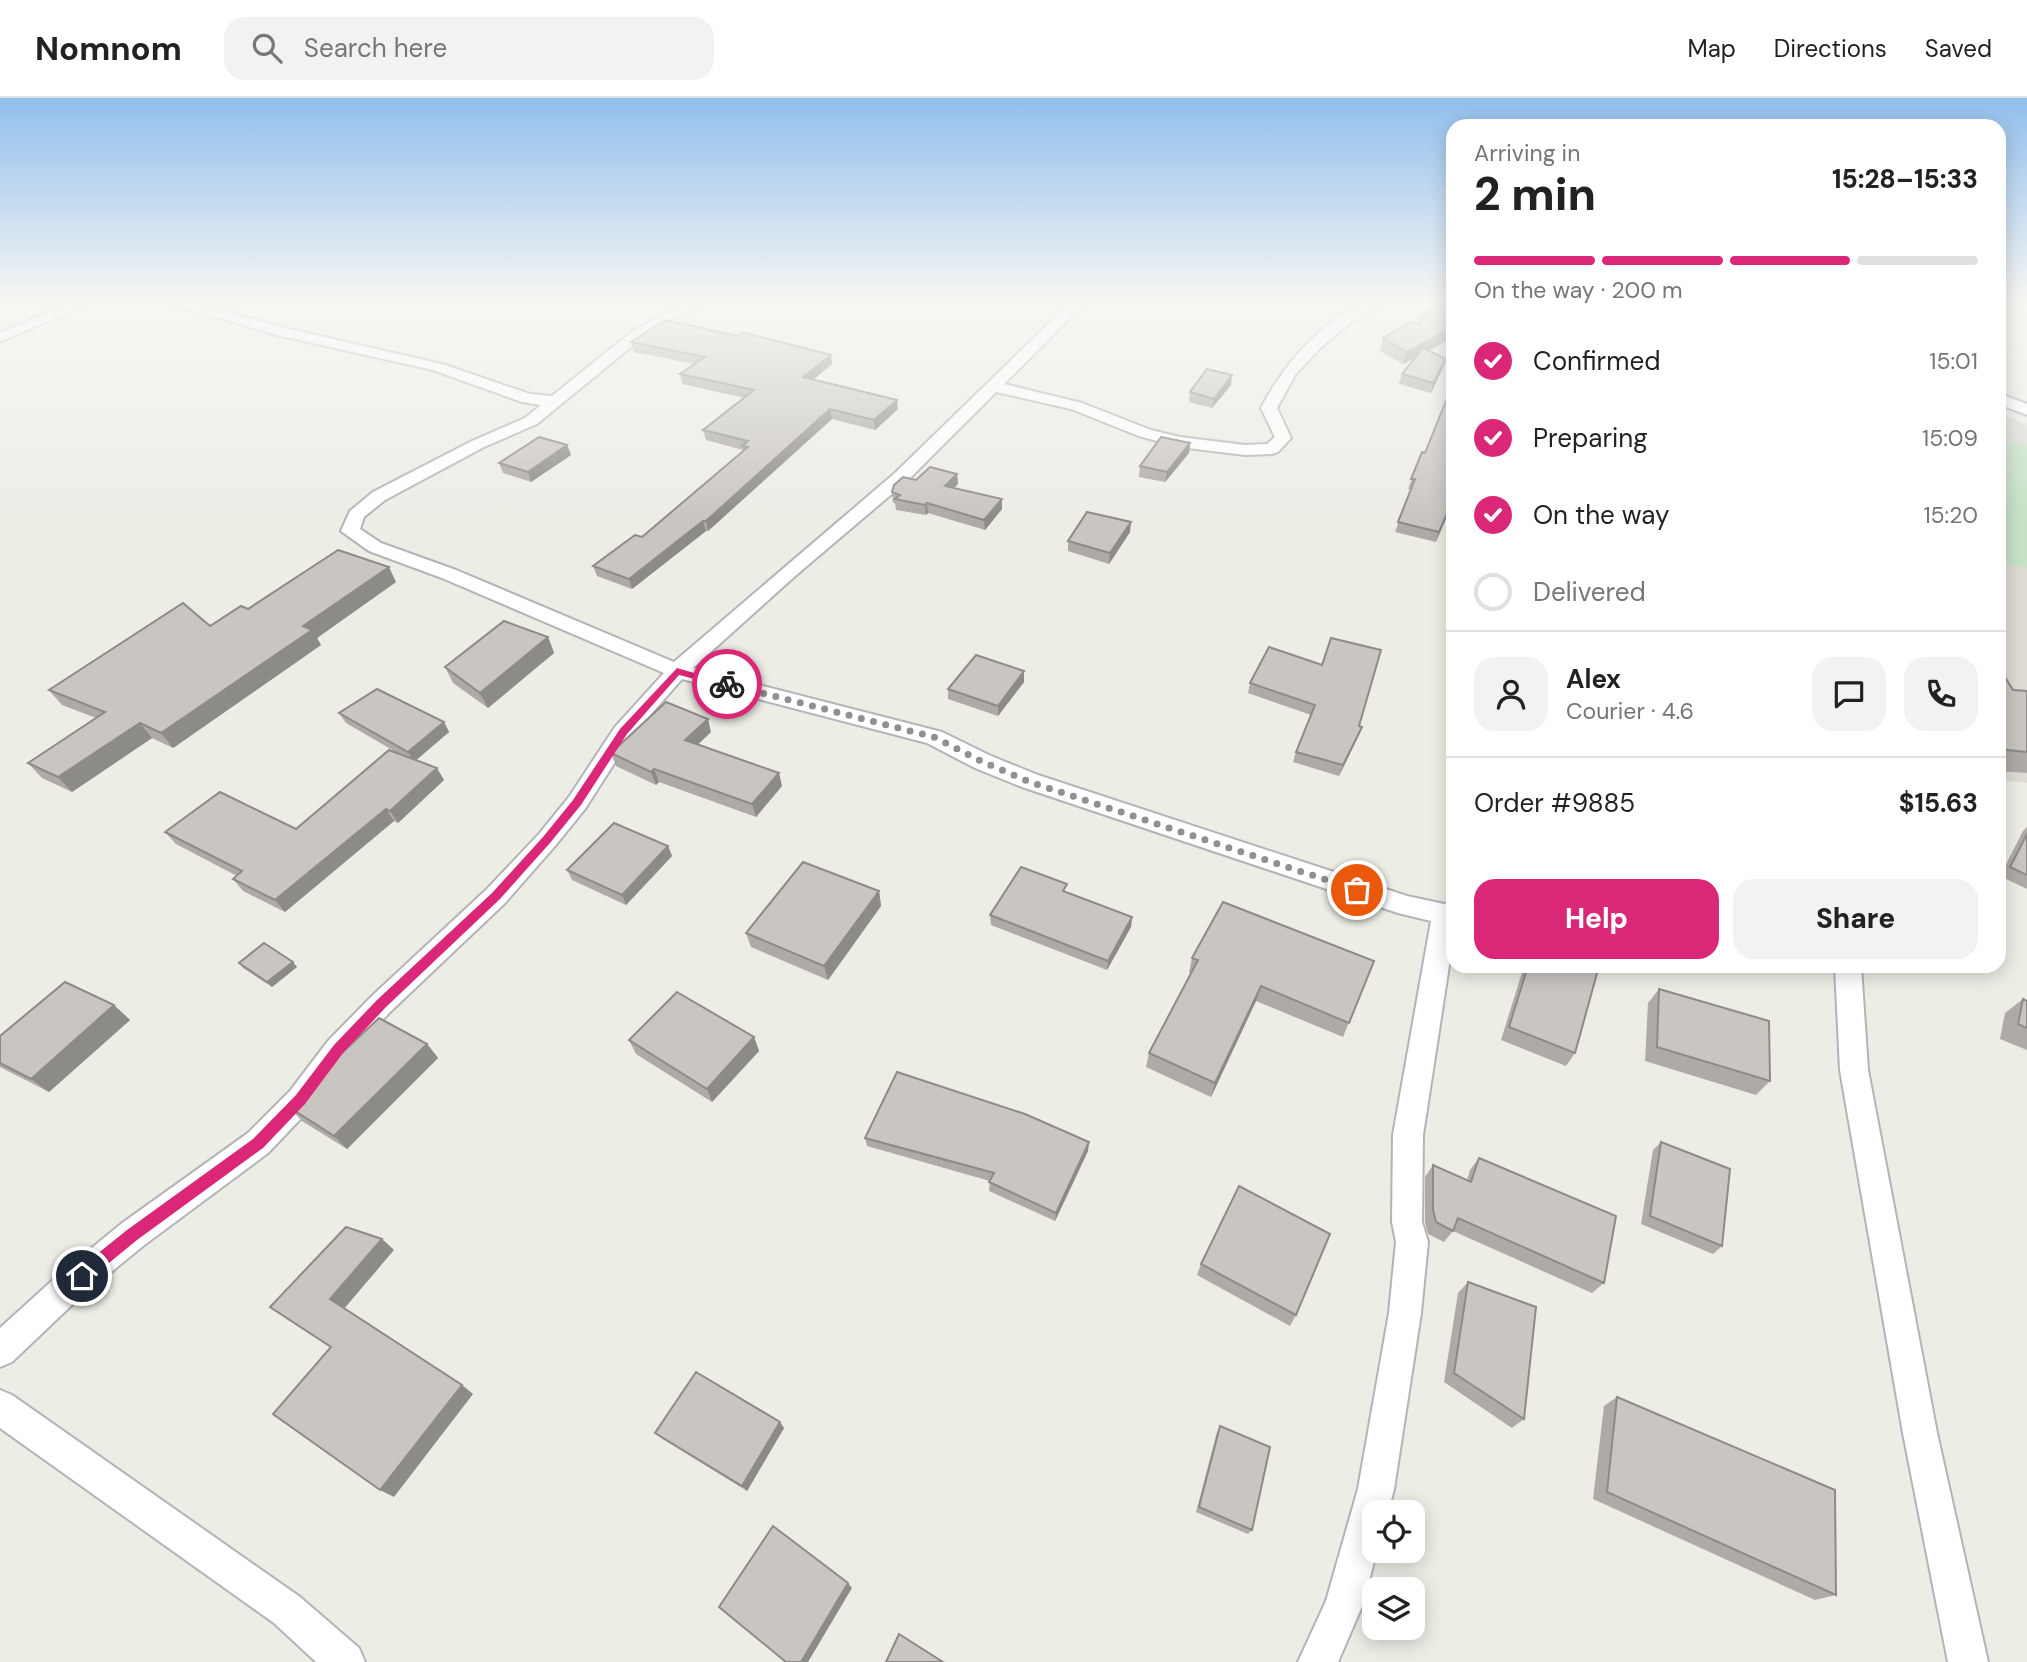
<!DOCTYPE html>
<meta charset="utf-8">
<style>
body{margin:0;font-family:"DM Sans",sans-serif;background:#f2f2f2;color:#222;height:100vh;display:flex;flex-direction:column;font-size:26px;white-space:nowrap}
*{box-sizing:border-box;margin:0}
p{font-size:23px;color:#767676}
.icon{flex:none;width:38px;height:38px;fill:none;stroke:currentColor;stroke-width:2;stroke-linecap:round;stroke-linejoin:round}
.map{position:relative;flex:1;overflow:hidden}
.drawer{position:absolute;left:1446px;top:21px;width:560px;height:854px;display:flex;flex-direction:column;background:#fff;border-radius:21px;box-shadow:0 4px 18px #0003}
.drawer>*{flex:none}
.fabs{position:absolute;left:1362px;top:1402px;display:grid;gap:14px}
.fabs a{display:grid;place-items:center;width:63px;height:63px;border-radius:14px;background:#fff;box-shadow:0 4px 18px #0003;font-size:35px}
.pin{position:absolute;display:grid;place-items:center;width:60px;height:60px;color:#fff;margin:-30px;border:4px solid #fff;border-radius:50%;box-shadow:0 2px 7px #0007}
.courier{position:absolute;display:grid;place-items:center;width:70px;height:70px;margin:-35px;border:5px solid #db2777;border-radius:50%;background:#fff;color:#222;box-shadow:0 2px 9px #0007}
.head em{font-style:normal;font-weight:800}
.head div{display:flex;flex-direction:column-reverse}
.head{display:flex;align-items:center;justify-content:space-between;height:119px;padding:0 28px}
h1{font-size:46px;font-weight:800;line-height:52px}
.bar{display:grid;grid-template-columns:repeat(4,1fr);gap:10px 7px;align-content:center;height:84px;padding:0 28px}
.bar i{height:9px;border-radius:5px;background:#e0e0e0}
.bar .on{background:#db2777}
.bar p{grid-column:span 4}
.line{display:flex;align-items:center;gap:18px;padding:0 28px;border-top:2px solid #e0e0e0}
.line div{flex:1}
.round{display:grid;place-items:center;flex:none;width:74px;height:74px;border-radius:21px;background:#f2f2f2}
ol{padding:0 28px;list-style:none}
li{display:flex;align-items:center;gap:21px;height:77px}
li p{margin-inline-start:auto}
li .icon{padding:7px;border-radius:50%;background:#db2777;color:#fff;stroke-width:4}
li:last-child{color:#767676}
li i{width:38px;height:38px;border:4px solid #e0e0e0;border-radius:50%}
.cta{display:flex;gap:14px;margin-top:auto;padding:14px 28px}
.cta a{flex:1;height:80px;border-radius:21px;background:#db2777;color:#fff;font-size:28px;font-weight:800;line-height:80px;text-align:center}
.cta a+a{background:#f2f2f2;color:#222}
header{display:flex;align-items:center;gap:42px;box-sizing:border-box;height:98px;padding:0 35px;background:#fff;border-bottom:2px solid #e0e0e0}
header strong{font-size:33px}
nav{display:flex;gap:38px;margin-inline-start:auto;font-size:24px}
.search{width:490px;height:63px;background:#f2f2f2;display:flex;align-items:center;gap:18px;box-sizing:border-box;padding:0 24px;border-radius:21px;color:#767676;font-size:26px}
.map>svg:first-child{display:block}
</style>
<header>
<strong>Nomnom</strong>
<div class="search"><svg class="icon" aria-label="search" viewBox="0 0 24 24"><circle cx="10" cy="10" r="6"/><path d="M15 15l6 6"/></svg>Search here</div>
<nav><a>Map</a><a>Directions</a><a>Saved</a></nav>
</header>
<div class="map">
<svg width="2027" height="1564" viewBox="0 0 2027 1564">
<rect width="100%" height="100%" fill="#edece5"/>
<path fill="#dddbd3" d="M1998 315 2027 327V685L1999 682Z"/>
<path fill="#c5e2c7" d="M1999 341 2027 348V470L1999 464Z"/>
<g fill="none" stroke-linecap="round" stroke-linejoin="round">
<g stroke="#b2b4b8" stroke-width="4">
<g id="minor">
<path d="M78 202H96L0 244V235Z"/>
<path d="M166 202H187L285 230 442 266 530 296 552 298 633 233 690 202H707L643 239 537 326 484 349 385 402 364 419 360 431 381 445 456 472 674 564 895 375 1073 202H1088L1004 286 1082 305 1151 332 1180 339 1245 347 1267 346 1275 339 1261 310C1284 266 1335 202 1389 202L1352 224 1321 249 1295 277 1277 310 1291 340 1278 354 1272 356 1245 357 1179 349 1139 338 1071 311 996 294 907 383 794 479 693 570 942 634 991 658 1038 677 1407 798 1444 806 1452 803V848L1423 1037 1422 1124 1428 1144 1421 1215 1394 1391 1388 1414H1374V1452H1377L1363 1506 1338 1564H1298L1326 1503 1358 1391 1389 1215 1396 1144 1392 1124 1393 1037 1431 823 1398 815 1022 689 975 670 927 645 682 581 631 639 585 711 555 748 505 805 390 914 348 959 310 1011 268 1055 143 1148 76 1203 12 1264 0 1269V1230L54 1181 121 1126 248 1035 290 993 328 943 372 898 487 791 539 736 569 699 615 629 664 575 442 480 369 453 341 433 350 413 373 394 472 343 525 320 541 307 522 304 433 272 277 237 168 205Z"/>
<path d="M1998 295 2027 306V317L1998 306Z"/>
<path d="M1835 868H1861L1868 972 1937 1335 1988 1564H1948L1903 1335 1840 972Z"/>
<path d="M0 1292 12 1297 300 1499 359 1550 365 1564H316L274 1525 0 1330Z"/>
</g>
</g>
<use href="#minor" fill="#fff" fill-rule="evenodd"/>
</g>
<g fill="#adaaa7">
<path d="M975 202H1009L1003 207Z"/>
<path d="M1452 202V240L1428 253 1446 261 1443 270 1431 295 1399 286 1402 276 1415 260 1403 266 1380 253 1383 240 1419 226Z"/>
<path d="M631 244 832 266 813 282 898 311 875 332 832 321 708 433H706L632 491 597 478 593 468 642 439 743 353V352L706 342 703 332 745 300 682 286 680 276 695 266 634 254Z"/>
<path d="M1231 287 1212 310 1189 304 1190 294Z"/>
<path d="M1190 345 1189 355 1165 384 1139 379 1140 368Z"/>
<path d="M567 347 571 357 531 384 503 375 499 365Z"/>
<path d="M1422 354 1452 406 1436 444 1395 434 1411 391H1408Z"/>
<path d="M957 376 958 386 954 390 1002 411 985 432 928 415 926 417 896 412 895 405H893L892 394 916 382Z"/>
<path d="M1130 434 1109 466 1068 453V443Z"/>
<path d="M396 484 317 540 321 547 173 650 152 640 72 694 42 680 28 665 96 620 62 607 49 592 210 528 248 511Z"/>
<path d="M548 539 554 555 488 610 453 585 445 569Z"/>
<path d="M1269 549 1359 628 1362 629 1358 639 1339 678 1293 664 1296 654 1311 617 1248 595 1250 585Z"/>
<path d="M1998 568 2013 592 2027 593V675L1998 673Z"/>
<path d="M1024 584 998 618 948 601V591Z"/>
<path d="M339 615 444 624 449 634 416 662 444 682 398 725 394 723 285 814 243 793 233 781 237 778 176 746 165 734 296 731 401 657 346 625Z"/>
<path d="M711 634 698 646 782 688 756 719 659 684 656 687 616 668 611 655Z"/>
<path d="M2027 729V791L2000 778 2023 733Z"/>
<path d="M668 748 672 758 626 807 572 782 567 772Z"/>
<path d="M879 793 881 808 828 882 751 849 746 835Z"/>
<path d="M1067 795 1132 819 1131 829 1107 872 991 827 990 817Z"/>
<path d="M1192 860 1374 863 1343 939 1256 903 1211 999 1146 969 1149 955 1191 875H1189Z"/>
<path d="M239 865 297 869 272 889 243 870Z"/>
<path d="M1524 868H1599L1575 955 1566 968 1501 942Z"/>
<path d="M1659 891 1770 983 1756 997 1645 963 1648 905Z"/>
<path d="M2023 901 2027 903V952L2000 941 2005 915Z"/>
<path d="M114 907 130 922 49 994 0 969V938Z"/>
<path d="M754 939 759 953 712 1004 636 956 629 942Z"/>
<path d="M427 946 438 960 347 1051 302 1023 289 1009Z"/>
<path d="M865 1040 1088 1053 1055 1123 989 1093 990 1083 867 1048Z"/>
<path d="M1661 1044 1722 1148 1713 1156 1641 1126 1653 1052Z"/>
<path d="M1479 1060 1604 1185 1592 1195 1453 1133 1444 1144 1428 1136 1425 1124V1079L1433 1067 1467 1082 1470 1072Z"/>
<path d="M1201 1166 1296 1217 1290 1228 1197 1177Z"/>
<path d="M1468 1184 1524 1321 1512 1330 1444 1284 1458 1195Z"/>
<path d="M1617 1299 1836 1497 1815 1502 1593 1401 1604 1308Z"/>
<path d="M1220 1328 1252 1432 1248 1436 1196 1414 1217 1334Z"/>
<path d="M784 1330 747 1393 661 1340 655 1335Z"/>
</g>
<g fill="#8d8b88">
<path d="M1452 229V240L1403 266 1407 254Z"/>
<path d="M831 257 832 266 804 289 803 279Z"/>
<path d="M1446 261 1443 270 1431 295 1433 285Z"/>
<path d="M1232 277 1231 287 1212 310 1214 301Z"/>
<path d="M897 302 898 311 875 332 874 322Z"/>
<path d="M830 311 832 321 708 433 706 423Z"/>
<path d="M1190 345 1189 355 1165 384 1167 374Z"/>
<path d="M567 347 571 357 531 384 528 374Z"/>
<path d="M957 376 958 386 945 398V388Z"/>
<path d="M1002 401V411L985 432 984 422Z"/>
<path d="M1452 404V406L1436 444 1439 434Z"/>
<path d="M927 405 928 415 926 417 925 407Z"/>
<path d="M703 423 706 433 632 491 629 481Z"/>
<path d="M1131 424 1130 434 1109 466 1110 455Z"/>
<path d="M389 469 396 484 317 540 321 547 173 650 161 635 303 528Z"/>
<path d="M548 539 554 555 488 610 480 595Z"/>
<path d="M1024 573V584L998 618V608Z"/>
<path d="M708 621 711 634 689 655 685 642Z"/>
<path d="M444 624 449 634 414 664 408 654Z"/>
<path d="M140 625 152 640 72 694 58 679Z"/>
<path d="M1362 629 1358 639 1339 678 1343 667Z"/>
<path d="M437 670 444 682 398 725 390 713Z"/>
<path d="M654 671 659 684 656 687 651 674Z"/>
<path d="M779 675 782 688 756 719 752 706Z"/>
<path d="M386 711 394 723 285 814 275 802Z"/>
<path d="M668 748 672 758 626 807 622 797Z"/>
<path d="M879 793 881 808 828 882 824 868Z"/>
<path d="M1132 819 1131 829 1107 872 1108 863Z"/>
<path d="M293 864 297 869 272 889 267 884Z"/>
<path d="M1261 888 1256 903 1211 999 1215 985Z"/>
<path d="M114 907 130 922 49 994 31 981Z"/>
<path d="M754 939 759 953 712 1004 707 991Z"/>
<path d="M427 946 438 960 347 1051 334 1038Z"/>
<path d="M1089 1044 1088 1053 1055 1123 1056 1115Z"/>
<path d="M382 1141 394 1152 343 1212 330 1201Z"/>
<path d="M462 1287 473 1296 394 1399 380 1392Z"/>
<path d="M780 1324 784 1330 747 1393 742 1388Z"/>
<path d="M848 1485 852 1490 808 1564H801Z"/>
</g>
<g fill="#c9c6c2" stroke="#8d8b88" stroke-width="2">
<path d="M1448 202H1452V229L1407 254 1383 240 1410 224 1419 226 1422 217Z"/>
<path d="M665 222 737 238 742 234 831 257 803 279 897 302 874 322 830 311 706 423H703L629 481 593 468 635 437 642 439 748 349 742 348 748 343 703 332 754 292 680 276 705 259 631 244Z"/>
<path d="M1423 250 1446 261 1433 285 1402 276Z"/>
<path d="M1207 271 1232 277 1214 301 1190 294Z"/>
<path d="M1450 293 1452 294V404L1439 434 1398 424 1415 381H1411L1422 354 1425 355Z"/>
<path d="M539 339 567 347 528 374 499 365Z"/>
<path d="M1161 339 1190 345 1167 374 1140 368Z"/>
<path d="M930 369 957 376 945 388 1002 401 984 422 927 405 925 407 895 401 900 397 892 394 894 387 903 379 916 382Z"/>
<path d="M1087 414 1131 424 1110 455 1068 443Z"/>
<path d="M338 452 389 469 303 528 312 532 161 635 140 625 58 679 28 665 105 614 49 592 183 505 210 528 241 508 248 511Z"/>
<path d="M504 523 548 539 480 595 445 569Z"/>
<path d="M1331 540 1381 552 1359 628 1362 629 1343 667 1296 654 1315 607 1250 585 1269 549 1322 567Z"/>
<path d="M976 557 1024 573 998 608 948 591Z"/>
<path d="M1998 568 2013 592 2027 593V654L1998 651Z"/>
<path d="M377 591 444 624 408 654 339 615Z"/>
<path d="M666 604 708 621 685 642 779 675 752 706 654 671 651 674 611 655Z"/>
<path d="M389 652 437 670 390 713 386 711 275 802 233 781 242 773 165 734 220 694 296 731Z"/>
<path d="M614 725 668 748 622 797 567 772Z"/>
<path d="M2027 736V777L2010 769Z"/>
<path d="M803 764 879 793 824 868 746 835Z"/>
<path d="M1021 769 1067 786 1063 793 1132 819 1108 863 990 817Z"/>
<path d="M1223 804 1374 863 1349 925 1261 888 1215 985 1149 955 1198 862 1192 860Z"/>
<path d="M264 845 293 864 267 884 239 865Z"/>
<path d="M1528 868H1599L1575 955 1509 929Z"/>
<path d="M65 884 114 907 31 981 0 965V938Z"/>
<path d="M1659 891 1769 923 1770 983 1657 949Z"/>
<path d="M677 894 754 939 707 991 629 942Z"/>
<path d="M2023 901 2027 903V930L2018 926Z"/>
<path d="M379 920 427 946 334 1038 289 1009 308 987Z"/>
<path d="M897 974 1025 1016 1089 1044 1056 1115 989 1084 994 1075 865 1040Z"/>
<path d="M1661 1044 1730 1071 1722 1148 1650 1118Z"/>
<path d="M1479 1060 1616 1118 1604 1185 1458 1120 1453 1133 1436 1124 1433 1112V1067L1471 1084Z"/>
<path d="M1239 1088 1330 1136 1296 1217 1201 1166Z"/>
<path d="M346 1129 382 1141 330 1201 462 1287 380 1392 273 1316 331 1249 270 1209Z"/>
<path d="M1468 1184 1536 1209 1524 1321 1454 1275Z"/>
<path d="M696 1274 780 1324 742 1388 655 1335Z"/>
<path d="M1617 1299 1835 1392 1836 1497 1607 1394Z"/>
<path d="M1220 1328 1270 1349 1252 1432 1199 1409Z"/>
<path d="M773 1428 848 1485 801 1564H786L719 1509Z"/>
<path d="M899 1536 943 1564H886Z"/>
</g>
<linearGradient id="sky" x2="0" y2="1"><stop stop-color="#91bfed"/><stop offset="0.48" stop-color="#f7f6f3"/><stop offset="1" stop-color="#f7f6f3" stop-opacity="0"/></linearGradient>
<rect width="2027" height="421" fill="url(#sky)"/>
<path fill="#db2777" d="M677 570 732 586 727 589 679 577 627 636 581 707 550 745 500 801 386 909 343 955 305 1006 263 1050 137 1142 87 1183 82 1186 76 1183 74 1178 76 1173 127 1132 253 1041 296 997 334 947 377 902 492 795 543 739 573 702 620 631Z"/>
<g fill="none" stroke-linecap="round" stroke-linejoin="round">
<path stroke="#8f9090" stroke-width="7" stroke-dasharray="0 12.6" d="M727 586 934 639 983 664 1030 684 1357 792"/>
</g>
</svg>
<div class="fabs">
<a><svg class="icon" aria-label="locate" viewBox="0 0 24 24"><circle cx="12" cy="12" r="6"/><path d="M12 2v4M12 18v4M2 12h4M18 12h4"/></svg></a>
<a><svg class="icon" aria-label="layers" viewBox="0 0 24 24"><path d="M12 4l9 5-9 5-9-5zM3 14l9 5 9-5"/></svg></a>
</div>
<div class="pin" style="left:1357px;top:792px;background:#ea580c"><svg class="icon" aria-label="bag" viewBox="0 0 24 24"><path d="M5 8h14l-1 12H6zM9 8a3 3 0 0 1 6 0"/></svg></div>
<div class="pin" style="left:82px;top:1178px;background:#1f2937"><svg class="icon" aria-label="home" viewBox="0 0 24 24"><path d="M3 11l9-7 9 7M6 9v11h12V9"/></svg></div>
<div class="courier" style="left:727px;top:586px"><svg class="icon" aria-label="bike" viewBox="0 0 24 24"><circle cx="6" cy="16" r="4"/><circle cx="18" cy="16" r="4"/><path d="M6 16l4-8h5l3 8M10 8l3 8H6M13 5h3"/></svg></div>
<section class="drawer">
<div class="head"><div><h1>2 min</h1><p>Arriving in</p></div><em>15:28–15:33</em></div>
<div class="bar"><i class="on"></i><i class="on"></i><i class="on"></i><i></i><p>On the way · 200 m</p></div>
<ol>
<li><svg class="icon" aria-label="check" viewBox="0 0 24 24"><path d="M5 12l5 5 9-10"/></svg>Confirmed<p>15:01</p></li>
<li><svg class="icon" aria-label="check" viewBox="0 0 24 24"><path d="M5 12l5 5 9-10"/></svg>Preparing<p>15:09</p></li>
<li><svg class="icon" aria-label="check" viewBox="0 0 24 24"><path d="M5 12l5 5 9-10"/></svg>On the way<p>15:20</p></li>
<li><i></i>Delivered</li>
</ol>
<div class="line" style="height:126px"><a class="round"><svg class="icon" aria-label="person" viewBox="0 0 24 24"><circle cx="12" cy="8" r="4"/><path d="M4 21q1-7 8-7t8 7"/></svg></a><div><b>Alex</b><p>Courier · 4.6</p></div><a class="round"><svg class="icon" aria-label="chat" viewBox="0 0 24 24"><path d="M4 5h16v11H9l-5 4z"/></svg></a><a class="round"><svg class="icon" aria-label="phone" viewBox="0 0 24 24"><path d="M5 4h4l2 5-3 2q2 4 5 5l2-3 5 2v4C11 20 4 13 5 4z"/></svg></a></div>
<div class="line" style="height:91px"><div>Order #9885</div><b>$15.63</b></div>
<div class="cta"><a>Help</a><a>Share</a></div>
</section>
</div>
